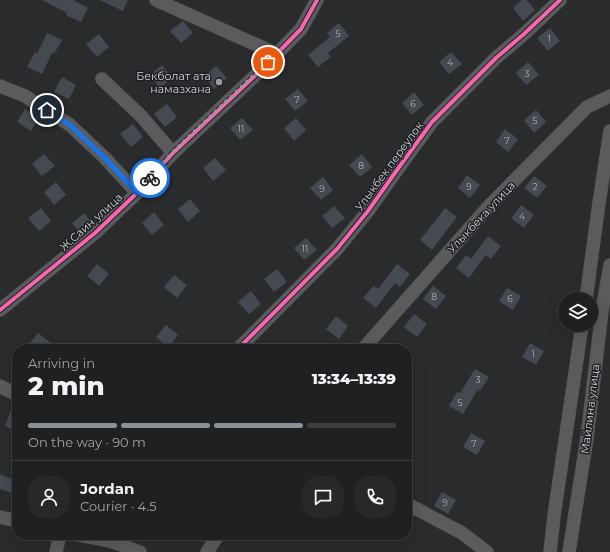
<!DOCTYPE html>
<meta charset="utf-8">
<style>
body{margin:0;font-family:Montserrat,sans-serif;background:#27282a;color:#f1f3f6;height:100vh;display:flex;flex-direction:column;font-size:15px;white-space:nowrap}
*{box-sizing:border-box;margin:0}
p{font-size:13px;color:#a1a3a5}
.icon{flex:none;width:22px;height:22px;fill:none;stroke:currentColor;stroke-width:2;stroke-linecap:round;stroke-linejoin:round}
.map{position:relative;flex:1;overflow:hidden}
.details{position:absolute;left:12px;top:344px;width:400px;height:196px;display:flex;flex-direction:column;background:#1f2022;border-radius:16px;box-shadow:0 4px 16px #0002,0 0 0 1px #3c3e40}
.details>*{flex:none}
.tools{position:absolute;left:558px;top:292px;display:grid;gap:8px}
.tools a{display:grid;place-items:center;width:40px;height:40px;border-radius:50%;background:#1f2022;box-shadow:0 4px 16px #0002,0 0 0 1px #3c3e40;font-size:20px}
.pin{position:absolute;display:grid;place-items:center;width:34px;height:34px;color:#fff;margin:-17px;border:2px solid #fff;border-radius:50%;box-shadow:0 1px 4px #0007}
.courier{position:absolute;display:grid;place-items:center;width:40px;height:40px;margin:-20px;border:3px solid #1a73e8;border-radius:50%;background:#fff;color:#222;box-shadow:0 1px 5px #0007}
.overview em{font-style:normal;font-weight:800}
.overview div{display:flex;flex-direction:column-reverse}
.overview{display:flex;align-items:center;justify-content:space-between;height:68px;padding:0 16px}
h1{font-size:26px;font-weight:800;line-height:30px}
.bar{display:grid;grid-template-columns:repeat(4,1fr);gap:6px 4px;align-content:center;height:48px;padding:0 16px}
.bar i{height:5px;border-radius:3px;background:#3c3e40}
.bar .on{background:#8c9099}
.bar p{grid-column:span 4}
.line{display:flex;align-items:center;gap:10px;padding:0 16px;border-top:1px solid #3c3e40}
.line div{flex:1}
.round{display:grid;place-items:center;flex:none;width:42px;height:42px;border-radius:16px;background:#27282a}
.map>svg:first-child{display:block}
</style>
<div class="map">
<svg width="610" height="552" viewBox="0 0 610 552">
<rect width="100%" height="100%" fill="#292b2d"/>
<g fill="#454951">
<path d="M42 0H73L88 8 81 22 66 15 67 13Z"/>
<path d="M100 0H128L123 11Z"/>
<path d="M522 0H527L535 10 523 21 513 8Z"/>
<path d="M183 21 193 33 181 43 170 31Z"/>
<path d="M339 23 349 36 328 53 331 57 318 67 308 55 330 37 327 33Z"/>
<path d="M550 28 560 41 548 51 537 38Z"/>
<path d="M47 33 62 40 54 54 52 53 42 74 27 67 35 52 37 54Z"/>
<path d="M99 34 109 47 97 57 86 44Z"/>
<path d="M451 52 462 64 449 74 439 62Z"/>
<path d="M528 62 539 75 526 85 516 73Z"/>
<path d="M162 65 172 78 160 88 150 75Z"/>
<path d="M216 66 227 78 214 89 204 76Z"/>
<path d="M62 77 76 85 69 99 54 92Z"/>
<path d="M298 89 308 101 295 111 285 99Z"/>
<path d="M414 92 424 105 412 115 402 103Z"/>
<path d="M167 104 177 117 165 127 154 114Z"/>
<path d="M25 109 39 117 31 131 17 122Z"/>
<path d="M536 110 546 122 534 133 524 120Z"/>
<path d="M242 118 253 130 240 140 230 128Z"/>
<path d="M296 118 306 130 294 141 284 128Z"/>
<path d="M133 124 143 137 131 147 120 134Z"/>
<path d="M505 129 518 139 508 152 496 142Z"/>
<path d="M44 154 55 166 42 176 32 164Z"/>
<path d="M362 154 372 167 360 177 349 165Z"/>
<path d="M215 158 226 170 213 181 203 168Z"/>
<path d="M467 175 480 185 470 198 458 188Z"/>
<path d="M534 176 547 186 537 198 524 188Z"/>
<path d="M323 177 333 190 321 200 310 188Z"/>
<path d="M56 182 66 195 54 205 44 192Z"/>
<path d="M190 199 200 211 188 222 178 209Z"/>
<path d="M521 205 534 215 524 228 511 218Z"/>
<path d="M334 206 345 218 332 228 322 216Z"/>
<path d="M41 208 51 221 39 231 28 218Z"/>
<path d="M445 208 457 217 432 250 420 240Z"/>
<path d="M154 212 164 225 152 235 142 223Z"/>
<path d="M84 213 93 224 81 234 72 223Z"/>
<path d="M488 236 501 246 491 259 486 255 469 278 456 268 466 255 471 259Z"/>
<path d="M306 238 317 250 304 260 294 248Z"/>
<path d="M97 264 109 274 99 286 87 276Z"/>
<path d="M397 264 410 274 400 287 395 283 376 308 363 298 373 286 378 289Z"/>
<path d="M277 269 287 282 274 292 264 279Z"/>
<path d="M174 275 187 285 177 298 164 287Z"/>
<path d="M433 286 446 296 436 309 423 299Z"/>
<path d="M507 288 521 296 513 310 499 301Z"/>
<path d="M251 291 261 304 249 314 238 302Z"/>
<path d="M414 314 427 324 417 337 404 327Z"/>
<path d="M336 316 348 326 339 339 326 329Z"/>
<path d="M166 325 178 335 168 348 156 337Z"/>
<path d="M38 333 51 343 46 349H25Z"/>
<path d="M530 343 544 351 536 365 522 357Z"/>
<path d="M475 369 489 377 480 391 478 389 463 414 449 406 457 392 460 393Z"/>
<path d="M14 402 17 403V431L5 426Z"/>
<path d="M471 433 485 441 477 455 463 447Z"/>
<path d="M0 474 17 481V495L0 489Z"/>
<path d="M442 492 456 500 448 514 434 506Z"/>
</g>
<g fill="none" stroke-linecap="round" stroke-linejoin="round">
<g stroke="#454647" stroke-width="14">
<g id="minor">
<path d="M156 0 277 54"/>
<path d="M102 79 141 116 173 153"/>
<path d="M0 86 25 96 70 125 105 158 137 193"/>
<path d="M586 299 599 203 610 131"/>
<path d="M0 310 95 233 137 193 173 153 260 71 301 29 317 0"/>
<path d="M238 349 337 249 368 211 397 170 432 122 496 58 524 34 560 0"/>
<path d="M363 349 489 206 587 107 610 96"/>
<path d="M0 386 17 395"/>
<path d="M411 506 462 533 487 552"/>
<path d="M0 517 17 521"/>
<path d="M79 535 110 541 140 552"/>
<path d="M56 552 60 535"/>
<path d="M207 552 218 535"/>
<path d="M550 552 554 516 582 325"/>
<path d="M569 552 587 438 602 311 610 265"/>
</g>
</g>
<use href="#minor" stroke="#5a5b5c" stroke-width="13"/>
<g stroke="#1e2024" stroke-width="6">
<g id="cycleway">
<path d="M0 310 95 233 137 193 173 153 260 71 301 29 317 0"/>
<path d="M238 349 337 249 368 211 397 170 432 122 496 58 524 34 560 0"/>
</g>
</g>
<use href="#cycleway" stroke="#f766af" stroke-width="4"/>
</g>
<g fill="none" stroke-linecap="round" stroke-linejoin="round">
<path stroke="#98999c" stroke-width="4" stroke-dasharray="0 7.2" d="M150 178 172 153 268 62"/>
<path stroke="#1a73e8" stroke-width="5" d="M47 110 70 125 105 158 137 193 150 178"/>
</g>
<circle fill="#98999c" stroke="#1e2024" stroke-width="1.5" cx="219" cy="82" r="4"/>
<g text-anchor="middle" stroke-width="3" stroke-linejoin="round" paint-order="stroke">
<g font-size="9" fill="#b0b1b6">
<text x="338" y="37">5</text>
<text x="549" y="42">1</text>
<text x="450" y="66">4</text>
<text x="527" y="77">3</text>
<text x="297" y="103">7</text>
<text x="413" y="107">6</text>
<text x="535" y="124">5</text>
<text x="241" y="132">11</text>
<text x="507" y="144">7</text>
<text x="361" y="169">8</text>
<text x="469" y="190">9</text>
<text x="535" y="190">2</text>
<text x="322" y="192">9</text>
<text x="522" y="220">4</text>
<text x="305" y="252">11</text>
<text x="434" y="300">8</text>
<text x="510" y="302">6</text>
<text x="533" y="357">1</text>
<text x="478" y="383">3</text>
<text x="460" y="406">5</text>
<text x="474" y="447">7</text>
<text x="445" y="506">9</text>
</g>
<g font-size="11" fill="#d3d4d7" stroke="#1e2024" text-anchor="end">
<text x="211" y="80">Бекболат ата<tspan x="211" dy="13">намазхана</tspan></text>
</g>
<g font-size="11" fill="#d3d4d7" stroke="#1e2024">
<text transform="translate(389 166) rotate(-54)" y="4">Улыкбек переулок</text>
<text transform="translate(481 217) rotate(-47)" y="4">Улыкбека улица</text>
<text transform="translate(91 222) rotate(-42)" y="4">Ж.Саин улица</text>
<text transform="translate(590 409) rotate(-83)" y="4">Майлина улица</text>
</g>
</g>
</svg>
<div class="tools">
<a><svg class="icon" aria-label="layers" viewBox="0 0 24 24"><path d="M12 4l9 5-9 5-9-5zM3 14l9 5 9-5"/></svg></a>
</div>
<div class="pin" style="left:268px;top:62px;background:#ea580c"><svg class="icon" aria-label="bag" viewBox="0 0 24 24"><path d="M5 8h14l-1 12H6zM9 8a3 3 0 0 1 6 0"/></svg></div>
<div class="pin" style="left:47px;top:110px;background:#1f2937"><svg class="icon" aria-label="home" viewBox="0 0 24 24"><path d="M3 11l9-7 9 7M6 9v11h12V9"/></svg></div>
<div class="courier" style="left:150px;top:178px"><svg class="icon" aria-label="bike" viewBox="0 0 24 24"><circle cx="6" cy="16" r="4"/><circle cx="18" cy="16" r="4"/><path d="M6 16l4-8h5l3 8M10 8l3 8H6M13 5h3"/></svg></div>
<section class="details">
<div class="overview"><div><h1>2 min</h1><p>Arriving in</p></div><em>13:34–13:39</em></div>
<div class="bar"><i class="on"></i><i class="on"></i><i class="on"></i><i></i><p>On the way · 90 m</p></div>
<div class="line" style="height:72px"><a class="round"><svg class="icon" aria-label="person" viewBox="0 0 24 24"><circle cx="12" cy="8" r="4"/><path d="M4 21q1-7 8-7t8 7"/></svg></a><div><b>Jordan</b><p>Courier · 4.5</p></div><a class="round"><svg class="icon" aria-label="chat" viewBox="0 0 24 24"><path d="M4 5h16v11H9l-5 4z"/></svg></a><a class="round"><svg class="icon" aria-label="phone" viewBox="0 0 24 24"><path d="M5 4h4l2 5-3 2q2 4 5 5l2-3 5 2v4C11 20 4 13 5 4z"/></svg></a></div>
</section>
</div>
